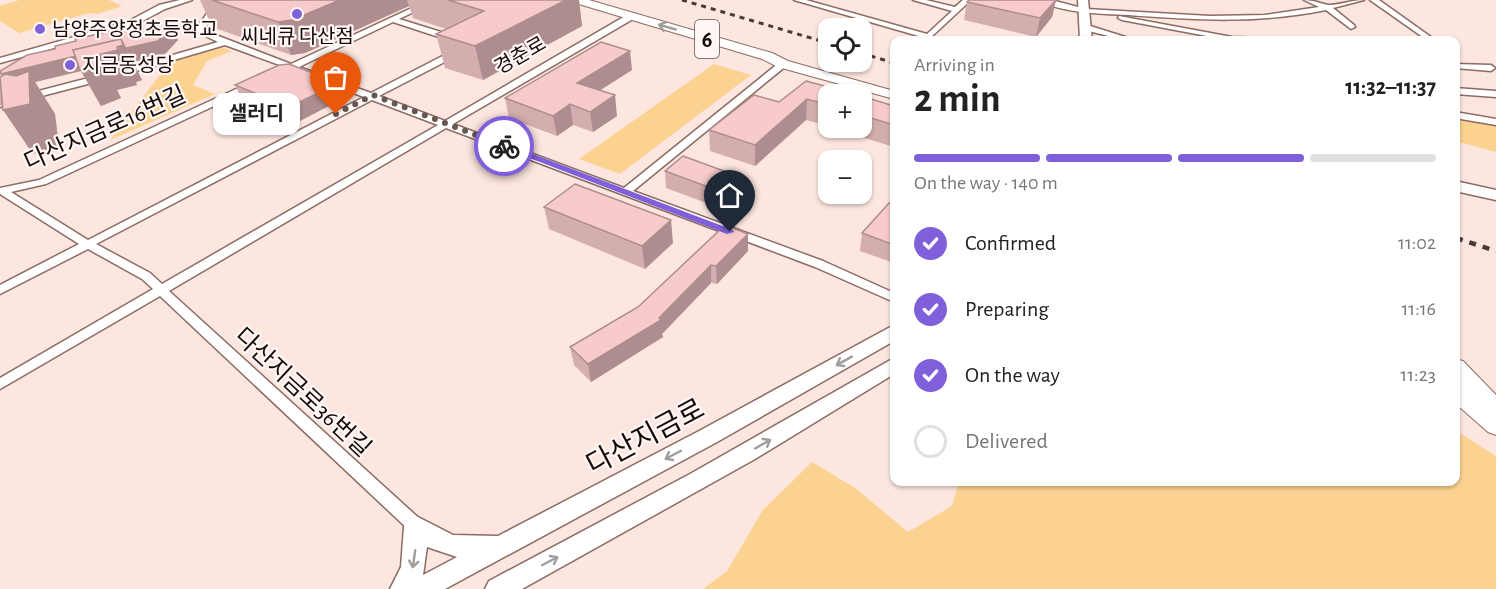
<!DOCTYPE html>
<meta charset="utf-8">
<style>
body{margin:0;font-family:"Alegreya Sans","Noto Sans KR",sans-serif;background:#f6f6f6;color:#222;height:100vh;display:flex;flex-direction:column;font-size:22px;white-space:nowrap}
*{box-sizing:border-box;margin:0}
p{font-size:20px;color:#767676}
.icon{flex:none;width:33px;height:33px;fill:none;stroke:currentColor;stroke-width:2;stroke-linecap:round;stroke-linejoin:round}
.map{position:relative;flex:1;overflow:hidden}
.panel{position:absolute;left:890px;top:36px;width:570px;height:450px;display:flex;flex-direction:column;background:#fff;border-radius:12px;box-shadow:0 2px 4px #0004}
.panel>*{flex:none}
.controls{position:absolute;left:818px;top:18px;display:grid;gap:12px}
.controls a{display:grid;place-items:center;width:54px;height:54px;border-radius:12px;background:#fff;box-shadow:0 2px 4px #0004;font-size:30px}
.pin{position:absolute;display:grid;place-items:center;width:51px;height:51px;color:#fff;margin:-62px -26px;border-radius:50% 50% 50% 0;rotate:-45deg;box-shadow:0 0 6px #0007}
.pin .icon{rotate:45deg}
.courier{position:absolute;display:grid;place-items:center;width:60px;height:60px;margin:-30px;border:4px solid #8060da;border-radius:50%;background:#fff;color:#222;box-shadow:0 2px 8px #0007}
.bubble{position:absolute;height:42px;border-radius:12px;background:#fff;box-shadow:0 2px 4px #0004;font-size:20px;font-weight:700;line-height:42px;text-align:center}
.overview em{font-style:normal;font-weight:700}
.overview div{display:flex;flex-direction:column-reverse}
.overview{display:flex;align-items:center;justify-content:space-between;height:102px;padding:0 24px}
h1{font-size:39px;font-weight:700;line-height:45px}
.bar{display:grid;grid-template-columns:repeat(4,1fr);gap:9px 6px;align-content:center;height:72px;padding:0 24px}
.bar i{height:8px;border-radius:4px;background:#e0e0e0}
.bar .current{background:#8060da}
.bar p{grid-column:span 4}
ol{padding:0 24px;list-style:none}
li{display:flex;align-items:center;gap:18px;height:66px}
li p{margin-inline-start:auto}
li .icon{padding:6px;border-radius:50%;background:#8060da;color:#fff;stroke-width:4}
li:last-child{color:#767676}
li i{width:33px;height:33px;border:3px solid #e0e0e0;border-radius:50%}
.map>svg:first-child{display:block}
</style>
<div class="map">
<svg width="1496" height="589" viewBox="0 0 1496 589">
<rect width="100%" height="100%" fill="#fde6df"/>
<g fill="#fbd28f">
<path d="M19 0H109L122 6 97 14 89 13 19 33 0 21V6Z"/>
<path d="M212 47H221L232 51 207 61 193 85 215 94 110 140 170 62Z"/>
<path d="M714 64 751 75 620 174 579 159Z"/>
<path d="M1455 119 1496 126V152L1455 141Z"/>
<path d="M1455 430 1496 456V589H703L727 571 763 510 812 462 855 488 908 532 952 506 959 482H1455Z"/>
</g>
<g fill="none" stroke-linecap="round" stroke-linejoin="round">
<g stroke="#8c6b61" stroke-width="3">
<g id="street">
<path d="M180 0H192L165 9 133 26 0 63V58L127 22 159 5Z"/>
<path d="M216 0H224L203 30 291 64 429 0H439L399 19 454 36V40H448L393 22 299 67 371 93 454 50H460V54L379 96 445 121 627 15H633V19L453 124 624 188 780 62H786V66L633 191 823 261 894 293V302L815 267 446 128 169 291 422 521 424 526 422 531 416 533 410 531 160 296 0 389V378L153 289 142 279 88 249 0 294V285L79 244 0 194V188L39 180 249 83H255V87L46 184 11 192 88 240 364 97 292 70H286L285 67 225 45 123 75H117V71L218 42 195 31ZM372 100 438 125 162 284 150 273 96 244Z"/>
<path d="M794 0H806L927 34 952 11 913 0H926L955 7 963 0H971L929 39Z"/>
<path d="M1038 0H1051L1086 9 1210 16 1265 15 1319 7 1304 0C1314 0 1321 4 1329 5 1340 5 1352 0 1364 0L1333 8 1354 25 1355 27 1351 29 1326 10C1257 24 1197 20 1128 15 1102 14 1061 13 1038 0Z"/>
<path d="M1370 0H1379L1435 40H1427Z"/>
<path d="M1119 16 1232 37 1263 38 1267 40H1228L1122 20 1118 18Z"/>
<path d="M1081 25H1087L1135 40H1124L1081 29Z"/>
<path d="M1455 64 1491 65 1495 68 1491 71 1455 68Z"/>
<path d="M100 75 103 76V80L0 107V101Z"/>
<path d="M1455 88 1496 91V97L1455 94Z"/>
<path d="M1455 112 1496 119V125L1455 118Z"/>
</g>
</g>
<g stroke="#8c6b61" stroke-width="3">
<g id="secondary">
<path d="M1078 0H1088L1092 40H1080Z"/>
<path d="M1455 181 1496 190V200L1455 191Z"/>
<path d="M894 325V341L717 442 445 589H390L401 567 404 526 408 519 416 516 453 535 498 536 701 430ZM427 547 457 557 423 575Z"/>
<path d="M894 358V374L755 459 522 589H485L489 581 690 474Z"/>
</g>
</g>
<g stroke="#8c6b61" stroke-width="2">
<g id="primary">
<path d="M570 0H589L772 53 788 61 894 91V99L778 67 762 59 572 2Z"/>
<path d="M1455 359 1463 361 1496 395V435L1488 432 1455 403Z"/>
</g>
</g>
<use href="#street" fill="#fff" fill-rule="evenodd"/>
<use href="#secondary" fill="#fff" fill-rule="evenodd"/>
<use href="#primary" fill="#fff" fill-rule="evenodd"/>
<g stroke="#483b36" stroke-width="3" stroke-dasharray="5 5" stroke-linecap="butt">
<path d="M682 0 828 43"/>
<path d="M861 53 894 63"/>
</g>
<path stroke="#483b36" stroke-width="4.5" stroke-dasharray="7 7" stroke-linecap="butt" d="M1456 238 1496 251"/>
</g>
<g fill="#d4aeaf">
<path d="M200 0H579L582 26 483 80 445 68 436 34 446 29 413 18 409 6 305 53 291 55 212 27Z"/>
<path d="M969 0H1056L1052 17 1036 37 964 20 967 2Z"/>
<path d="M178 40 165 54 133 62 142 80 136 82 137 85 117 90 121 98 101 106 81 71 35 82 55 114 59 147 33 154 0 105V77L55 49Z"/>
<path d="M632 70 600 90 617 116 593 132 573 125 557 136 509 118 505 98Z"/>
<path d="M339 83 344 98 296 123 242 100 235 85Z"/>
<path d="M828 94V126L806 120 755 166 710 151 709 130 779 102Z"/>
<path d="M861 96 894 106V147L832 128H861Z"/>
<path d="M665 171H724L725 188 709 204 666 188Z"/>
<path d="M894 204V263L860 251 862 233Z"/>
<path d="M544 207 673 243 645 269 549 229Z"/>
<path d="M725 225 748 251 717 284 711 283 662 334 663 337 591 382 574 365 570 347 638 307Z"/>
</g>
<g fill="#ad8d8e">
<path d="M340 0H407L409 6 305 53 291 55 278 22Z"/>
<path d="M566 0H579L582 26 483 80 475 46Z"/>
<path d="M1056 0 1052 17 1036 37 1040 18Z"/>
<path d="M171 27 178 40 165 54 133 62 126 48Z"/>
<path d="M121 39 142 80 136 82 137 85 117 90 121 98 101 106 81 71 35 82 55 114 59 147 33 154 3 110 10 88 1 74 80 55 89 57 117 47Z"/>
<path d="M630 51 632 70 580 103 577 83Z"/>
<path d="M339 83 344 98 296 123 289 107Z"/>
<path d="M615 95 617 116 593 132 590 112Z"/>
<path d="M807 99 806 120 755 166V145Z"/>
<path d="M570 104 573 125 557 136 553 116Z"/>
<path d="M724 171 725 188 709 204 708 187Z"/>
<path d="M671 220 673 243 645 269 642 246Z"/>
<path d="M748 234V251L717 284 716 266Z"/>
<path d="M711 265V283L662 334 663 337 591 382 588 364 659 318Z"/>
</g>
<g fill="#f7cacb" stroke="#ad8d8e" stroke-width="1.5">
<path d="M212 0H340L292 20 278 22Z"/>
<path d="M448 0H566L475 46 436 34 484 11Z"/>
<path d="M969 0H1056L1040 18 967 2Z"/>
<path d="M171 27 158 41 126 48 127 51 121 39 73 50 76 56 1 74 0 71 27 55 55 49V46L76 41 75 39 121 29Z"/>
<path d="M121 39 123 45 117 47 118 50 89 57 101 63 80 70 73 50Z"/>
<path d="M601 42 630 51 577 83 615 95 590 112 570 104 553 116 505 98Z"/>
<path d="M289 64 339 83 289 107 235 85 279 65Z"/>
<path d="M29 71 30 104 3 110 0 77 5 74 16 76Z"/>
<path d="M806 81 854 94H828V105L807 99 755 145 709 130 754 95 779 102Z"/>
<path d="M861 96 894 106V125L861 115Z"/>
<path d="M683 156 724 171 708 187 665 171Z"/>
<path d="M575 184 671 220 642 246 544 207Z"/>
<path d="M889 203 894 204V245L862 233Z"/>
<path d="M725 225 748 234 716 266 711 265 659 318 661 320 588 364 570 347 638 307Z"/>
</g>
<defs><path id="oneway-shaft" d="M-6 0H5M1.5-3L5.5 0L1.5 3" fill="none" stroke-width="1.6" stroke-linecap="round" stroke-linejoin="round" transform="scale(1.5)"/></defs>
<g stroke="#a19d9b">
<use href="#oneway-shaft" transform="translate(667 27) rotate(-164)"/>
<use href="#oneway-shaft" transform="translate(844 361) rotate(151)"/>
<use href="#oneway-shaft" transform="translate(763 444) rotate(-30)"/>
<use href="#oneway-shaft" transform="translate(673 455) rotate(152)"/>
<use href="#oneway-shaft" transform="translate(414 559) rotate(98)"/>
<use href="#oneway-shaft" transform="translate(550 561) rotate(-28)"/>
</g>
<path fill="#8060da" d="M504 143 733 230 734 232 727 234 501 147V144Z"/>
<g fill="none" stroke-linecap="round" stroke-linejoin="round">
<path stroke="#665752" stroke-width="6" stroke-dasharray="0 10.8" d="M336 114 373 95 504 146"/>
</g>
<g fill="#8060da" stroke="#fff7f5" stroke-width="2">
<circle cx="297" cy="14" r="6"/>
<circle cx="40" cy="29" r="6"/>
<circle cx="70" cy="65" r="6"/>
</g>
<g text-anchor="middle" stroke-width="4.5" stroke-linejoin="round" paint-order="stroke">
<g font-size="20" fill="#150a06" stroke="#fff7f5" text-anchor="start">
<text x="52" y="36">남양주양정초등학교</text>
<text x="297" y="43" text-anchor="middle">씨네큐 다산점</text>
<text x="82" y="72">지금동성당</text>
</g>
<g font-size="20" fill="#150a06" stroke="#fff7f5">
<text transform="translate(520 55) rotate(-30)" y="7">경춘로</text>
</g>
<rect fill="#fff7f5" stroke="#5b514e" stroke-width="1.5" x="695" y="20" width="24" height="38" rx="4.5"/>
<g font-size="22" font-weight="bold" fill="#150a06">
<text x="707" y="47">6</text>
</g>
<g font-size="24" fill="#150a06" stroke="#fff7f5">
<text transform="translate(105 128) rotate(-24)" y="8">다산지금로16번길</text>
<text transform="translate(303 392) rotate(43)" y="8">다산지금로36번길</text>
</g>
<g font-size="28" fill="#150a06" stroke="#fff7f5">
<text transform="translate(645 436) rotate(-28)" y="10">다산지금로</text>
</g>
</g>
</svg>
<div class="controls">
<a><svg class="icon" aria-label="locate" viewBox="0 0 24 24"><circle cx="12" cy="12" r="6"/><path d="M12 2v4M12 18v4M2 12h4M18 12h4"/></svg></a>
<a>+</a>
<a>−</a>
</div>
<div class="pin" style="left:336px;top:114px;background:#ea580c"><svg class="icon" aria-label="bag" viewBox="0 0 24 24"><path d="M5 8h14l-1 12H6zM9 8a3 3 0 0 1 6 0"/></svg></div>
<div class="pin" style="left:730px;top:232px;background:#1f2937"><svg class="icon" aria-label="home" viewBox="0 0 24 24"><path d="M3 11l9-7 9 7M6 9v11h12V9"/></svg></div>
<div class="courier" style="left:504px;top:146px"><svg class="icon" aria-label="bike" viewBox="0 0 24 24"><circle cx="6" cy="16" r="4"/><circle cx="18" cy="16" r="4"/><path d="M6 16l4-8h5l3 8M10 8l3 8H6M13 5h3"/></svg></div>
<div class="bubble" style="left:213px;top:93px;width:87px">샐러디</div>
<section class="panel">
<div class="overview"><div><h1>2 min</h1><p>Arriving in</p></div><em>11:32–11:37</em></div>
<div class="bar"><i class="current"></i><i class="current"></i><i class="current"></i><i></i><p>On the way · 140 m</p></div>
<ol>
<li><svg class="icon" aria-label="check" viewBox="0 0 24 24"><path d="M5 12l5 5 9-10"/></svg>Confirmed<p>11:02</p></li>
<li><svg class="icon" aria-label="check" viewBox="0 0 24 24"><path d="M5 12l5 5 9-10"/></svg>Preparing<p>11:16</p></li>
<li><svg class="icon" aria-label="check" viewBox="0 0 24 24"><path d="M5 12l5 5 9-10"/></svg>On the way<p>11:23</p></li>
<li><i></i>Delivered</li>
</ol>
</section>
</div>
